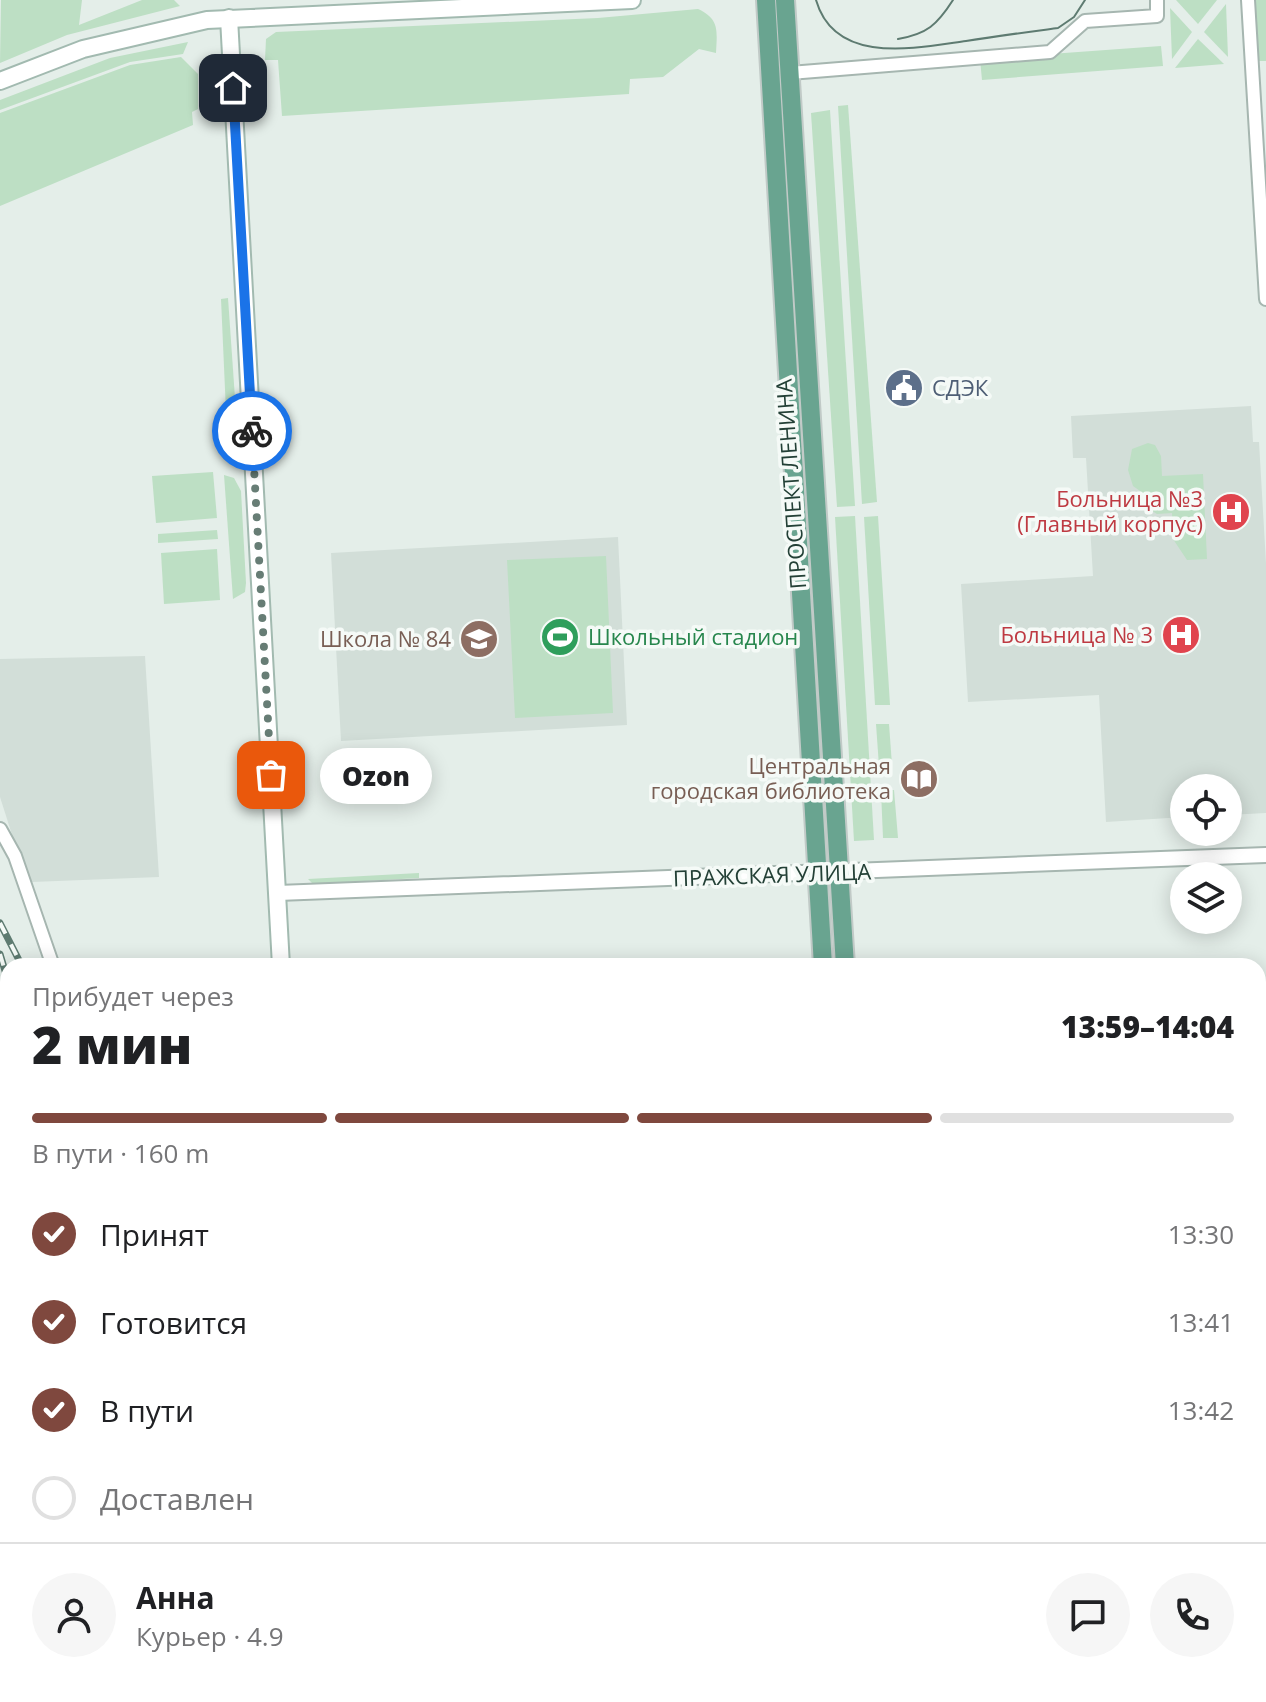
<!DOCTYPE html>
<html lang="ru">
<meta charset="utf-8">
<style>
body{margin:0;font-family:"Open Sans",sans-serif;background:#f6f6f6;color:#202124;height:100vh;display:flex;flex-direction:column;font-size:30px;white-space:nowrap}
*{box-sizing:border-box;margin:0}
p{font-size:26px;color:#757577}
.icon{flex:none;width:44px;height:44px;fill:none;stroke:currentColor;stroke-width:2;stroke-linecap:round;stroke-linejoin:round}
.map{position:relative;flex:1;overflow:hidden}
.details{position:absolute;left:0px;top:958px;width:1266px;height:744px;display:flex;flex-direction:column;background:#fff;border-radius:24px 24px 0 0;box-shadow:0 4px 20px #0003}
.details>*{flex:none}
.fabs{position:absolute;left:1170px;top:774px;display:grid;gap:16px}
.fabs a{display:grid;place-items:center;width:72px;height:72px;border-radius:50%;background:#fff;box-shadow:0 4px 20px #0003;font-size:40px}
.pin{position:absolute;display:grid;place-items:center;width:68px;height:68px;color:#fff;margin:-34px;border-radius:16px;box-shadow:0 4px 12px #0006}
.courier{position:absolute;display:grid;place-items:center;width:80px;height:80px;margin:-40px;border:6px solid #1a73e8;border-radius:50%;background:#fff;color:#222;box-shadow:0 2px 10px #0007}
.bubble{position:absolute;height:56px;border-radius:28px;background:#fff;box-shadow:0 4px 20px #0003;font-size:26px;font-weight:800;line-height:56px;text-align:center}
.head em{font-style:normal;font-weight:800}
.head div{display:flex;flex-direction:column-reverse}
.head{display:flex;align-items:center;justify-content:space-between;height:136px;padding:0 32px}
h1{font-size:52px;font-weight:800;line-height:60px}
.bar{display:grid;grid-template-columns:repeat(4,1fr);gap:12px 8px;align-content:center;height:96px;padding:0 32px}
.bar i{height:10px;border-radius:6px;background:#e0e0e0}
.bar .active{background:#7f483e}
.bar p{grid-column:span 4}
.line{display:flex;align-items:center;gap:20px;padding:0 32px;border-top:2px solid #e0e0e0}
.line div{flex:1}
.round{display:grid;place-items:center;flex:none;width:84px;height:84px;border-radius:42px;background:#f6f6f6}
ol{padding:0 32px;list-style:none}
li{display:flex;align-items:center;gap:24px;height:88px}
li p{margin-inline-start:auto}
li .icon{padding:8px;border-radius:50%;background:#7f483e;color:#fff;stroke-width:4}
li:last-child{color:#757577}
li i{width:44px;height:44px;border:4px solid #e0e0e0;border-radius:50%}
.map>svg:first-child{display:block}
</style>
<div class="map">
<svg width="1266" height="1702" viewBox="0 0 1266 1702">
<rect width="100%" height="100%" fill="#e4eee9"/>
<g fill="#d2ded8">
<path d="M1251 406 1253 442H1259L1266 563V813L1228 815V788H1184V817L1106 822 1099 695 968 702 961 584 1093 576 1086 458H1073L1071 416Z"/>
<path d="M618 537 627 725 341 741 331 553Z"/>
<path d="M145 656 159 877 32 882 21 863 0 797V659Z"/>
</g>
<g fill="#bddfc4">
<path d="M1 0H82L79 25 142 0H174L180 6 67 35 0 63Z"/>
<path d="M1176 0H1217L1198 24Z"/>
<path d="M1255 0H1266V61H1258Z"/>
<path d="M1226 4 1228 57 1204 32Z"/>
<path d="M1170 8 1192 32 1172 59Z"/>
<path d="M698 9C720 19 717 31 716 53L699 49 663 77 630 79 629 94 282 116 278 60H265L266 39 276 32 598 18Z"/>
<path d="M1198 39 1224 64 1175 68Z"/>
<path d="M188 42 183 54 130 62 0 110V100L110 58Z"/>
<path d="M1161 46 1163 66 982 80 980 59Z"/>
<path d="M181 57 198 74V109L192 112 193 125 0 206V113L130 65Z"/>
<path d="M848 105 877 502 862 504 838 106Z"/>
<path d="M830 110 855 506 837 507 811 113Z"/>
<path d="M228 298 238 441 236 451 228 457 221 299Z"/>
<path d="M1148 443 1155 445 1161 456 1162 476 1203 474 1207 559 1187 560 1173 539 1172 513 1157 514 1146 507 1143 493 1133 486 1128 470 1132 449Z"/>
<path d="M213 472 217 518 156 523 152 476Z"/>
<path d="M224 475 234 478 241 491 246 583 245 592 233 599Z"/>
<path d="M855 516 874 840 854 841 835 517Z"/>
<path d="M878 516 890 705H875L864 517Z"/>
<path d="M217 530 218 539 158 543V534Z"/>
<path d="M217 549 220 600 164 604 161 553Z"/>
<path d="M606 556 613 713 515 718 507 560Z"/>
<path d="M876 724H889L892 765 879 766Z"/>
<path d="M894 790 898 838H883L881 791Z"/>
<path d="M419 873V878L313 884 308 879Z"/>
<rect x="993" y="1694" width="78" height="8"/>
</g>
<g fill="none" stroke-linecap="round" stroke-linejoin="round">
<g stroke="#a6b6b0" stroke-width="16">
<g id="minor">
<path d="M1248 0 1266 299"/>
<path d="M790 73 1050 52 1085 21 1157 16V0"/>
<path d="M0 829 15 856 53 966"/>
<path d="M1258 1338 1266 1337"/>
</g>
</g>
<g stroke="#a6b6b0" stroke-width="18">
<path id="tertiary" d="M278 893 1266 855"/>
</g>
<g stroke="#a2bab0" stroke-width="20">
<g id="secondary">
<path d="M229 18 281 966"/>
<path d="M0 81 83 49 207 20 632 0"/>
<path d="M318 1694V1702"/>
</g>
</g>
<g stroke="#c1cac7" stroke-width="22">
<g id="primary">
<path d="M766 0 823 966"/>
<path d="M785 0 845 966"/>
<path d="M865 1694V1702"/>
<path d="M879 1694 888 1702"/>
<path d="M956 1694 957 1702"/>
<path d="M930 1702 939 1694"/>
</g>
</g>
<use href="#minor" stroke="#fff" stroke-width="12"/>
<use href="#tertiary" stroke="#fff" stroke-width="14"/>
<use href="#secondary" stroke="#fff" stroke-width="16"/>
<use href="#primary" stroke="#69a490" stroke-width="18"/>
<g stroke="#5e7b71" stroke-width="2">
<path d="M816 0C835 66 916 48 966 41 997 36 1028 32 1058 28L1074 17 1085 0"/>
<path d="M898 39C927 34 937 25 953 0"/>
</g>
<g stroke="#5e7b71" stroke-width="7">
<g id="rail">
<path d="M0 923 22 966"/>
<path d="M0 954 8 981"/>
<path d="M0 992 8 1021"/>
<path d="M0 1027 8 1054"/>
<path d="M5 1620 6 1508"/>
<path d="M120 1694 121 1702"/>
<path d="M138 1694 139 1702"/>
<path d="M184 1694V1702"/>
<path d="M216 1694V1702"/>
<path d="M234 1694V1702"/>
<path d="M249 1694 250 1702"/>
<path d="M55 1702 56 1694"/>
<path d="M77 1702 78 1694"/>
<path d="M201 1702V1694"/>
</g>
</g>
<use href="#rail" stroke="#f5faf7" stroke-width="4" stroke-dasharray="12" stroke-linecap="butt"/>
</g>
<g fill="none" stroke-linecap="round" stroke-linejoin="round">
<path stroke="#677d75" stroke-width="8" stroke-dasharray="0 14.4" d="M252 431 271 775"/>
<path stroke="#1a73e8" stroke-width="10" d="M233 88 252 431"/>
</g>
<defs>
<g id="civic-disc" transform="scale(2)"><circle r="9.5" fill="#5c6f8a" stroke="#f5faf7"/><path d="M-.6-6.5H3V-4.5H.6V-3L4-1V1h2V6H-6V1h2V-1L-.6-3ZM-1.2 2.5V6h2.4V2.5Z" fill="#fff"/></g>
<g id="hospital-disc" transform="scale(2)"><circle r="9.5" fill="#e0444e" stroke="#f5faf7"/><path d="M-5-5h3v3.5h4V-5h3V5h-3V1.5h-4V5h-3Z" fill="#fff"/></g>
<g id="stadium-disc" transform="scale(2)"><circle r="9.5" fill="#2e9e5b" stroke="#f5faf7"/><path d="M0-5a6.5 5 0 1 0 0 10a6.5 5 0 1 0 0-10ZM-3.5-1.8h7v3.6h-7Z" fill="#fff"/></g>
<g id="school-disc" transform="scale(2)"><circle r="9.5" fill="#8d6e63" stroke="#f5faf7"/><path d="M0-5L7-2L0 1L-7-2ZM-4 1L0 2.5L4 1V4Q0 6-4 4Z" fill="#fff"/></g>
<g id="library-disc" transform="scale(2)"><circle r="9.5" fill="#8d6e63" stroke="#f5faf7"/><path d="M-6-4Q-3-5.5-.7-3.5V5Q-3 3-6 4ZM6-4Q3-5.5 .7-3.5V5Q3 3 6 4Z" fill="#fff"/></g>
</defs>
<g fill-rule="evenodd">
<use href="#civic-disc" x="904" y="388"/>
<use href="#hospital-disc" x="1231" y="512"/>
<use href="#hospital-disc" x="1181" y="635"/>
<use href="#stadium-disc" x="560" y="637"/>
<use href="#school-disc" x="479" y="639"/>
<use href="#library-disc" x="919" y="779"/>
</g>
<g text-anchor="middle" stroke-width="7" stroke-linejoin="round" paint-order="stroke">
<g font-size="22" fill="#4e5e75" stroke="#f5faf7" text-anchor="start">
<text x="932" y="396">СДЭК</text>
</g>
<g font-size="22" fill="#234036" stroke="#f5faf7">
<text transform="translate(791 484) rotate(-94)" y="8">ПРОСПЕКТ ЛЕНИНА</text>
<text transform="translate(772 875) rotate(-2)" y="8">ПРАЖСКАЯ УЛИЦА</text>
</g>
<g font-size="22" fill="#be3a42" stroke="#f5faf7" text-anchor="end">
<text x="1203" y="507">Больница №3<tspan x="1203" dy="25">(Главный корпус)</tspan></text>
<text x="1153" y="643">Больница № 3</text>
</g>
<g font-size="22" fill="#27864d" stroke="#f5faf7" text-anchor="start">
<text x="588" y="645">Школьный стадион</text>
</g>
<g font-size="22" fill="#785e54" stroke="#f5faf7" text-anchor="end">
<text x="451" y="647">Школа № 84</text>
<text x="891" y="774">Центральная<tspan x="891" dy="25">городская библиотека</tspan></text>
</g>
</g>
</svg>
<div class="fabs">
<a><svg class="icon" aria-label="locate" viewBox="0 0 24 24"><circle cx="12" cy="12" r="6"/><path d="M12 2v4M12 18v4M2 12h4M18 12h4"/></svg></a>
<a><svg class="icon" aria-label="layers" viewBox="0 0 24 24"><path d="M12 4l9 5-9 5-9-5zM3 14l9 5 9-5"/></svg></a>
</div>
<div class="pin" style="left:271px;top:775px;background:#ea580c"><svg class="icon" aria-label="bag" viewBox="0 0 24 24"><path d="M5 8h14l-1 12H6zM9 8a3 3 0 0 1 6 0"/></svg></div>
<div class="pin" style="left:233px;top:88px;background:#1f2937"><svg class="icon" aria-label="home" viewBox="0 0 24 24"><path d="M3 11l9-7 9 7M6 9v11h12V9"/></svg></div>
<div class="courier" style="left:252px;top:431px"><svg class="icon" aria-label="bike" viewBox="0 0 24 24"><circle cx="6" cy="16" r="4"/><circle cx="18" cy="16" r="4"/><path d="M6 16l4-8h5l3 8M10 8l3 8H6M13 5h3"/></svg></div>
<div class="bubble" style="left:320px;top:748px;width:112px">Ozon</div>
<section class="details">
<div class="head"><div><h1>2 мин</h1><p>Прибудет через</p></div><em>13:59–14:04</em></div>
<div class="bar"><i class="active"></i><i class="active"></i><i class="active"></i><i></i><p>В пути · 160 m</p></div>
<ol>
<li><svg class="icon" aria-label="check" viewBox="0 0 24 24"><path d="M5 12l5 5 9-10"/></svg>Принят<p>13:30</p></li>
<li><svg class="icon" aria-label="check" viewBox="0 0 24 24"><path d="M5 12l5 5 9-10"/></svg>Готовится<p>13:41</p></li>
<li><svg class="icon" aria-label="check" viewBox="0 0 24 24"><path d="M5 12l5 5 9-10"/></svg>В пути<p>13:42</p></li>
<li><i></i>Доставлен</li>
</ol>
<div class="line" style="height:144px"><a class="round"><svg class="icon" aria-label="person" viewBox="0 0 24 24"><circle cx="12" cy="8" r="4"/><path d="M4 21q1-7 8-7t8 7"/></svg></a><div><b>Анна</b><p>Курьер · 4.9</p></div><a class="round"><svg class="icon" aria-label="chat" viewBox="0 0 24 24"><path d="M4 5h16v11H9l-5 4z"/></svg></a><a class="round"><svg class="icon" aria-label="phone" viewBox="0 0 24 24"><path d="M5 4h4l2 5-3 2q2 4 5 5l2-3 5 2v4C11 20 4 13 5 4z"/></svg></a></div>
</section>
</div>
